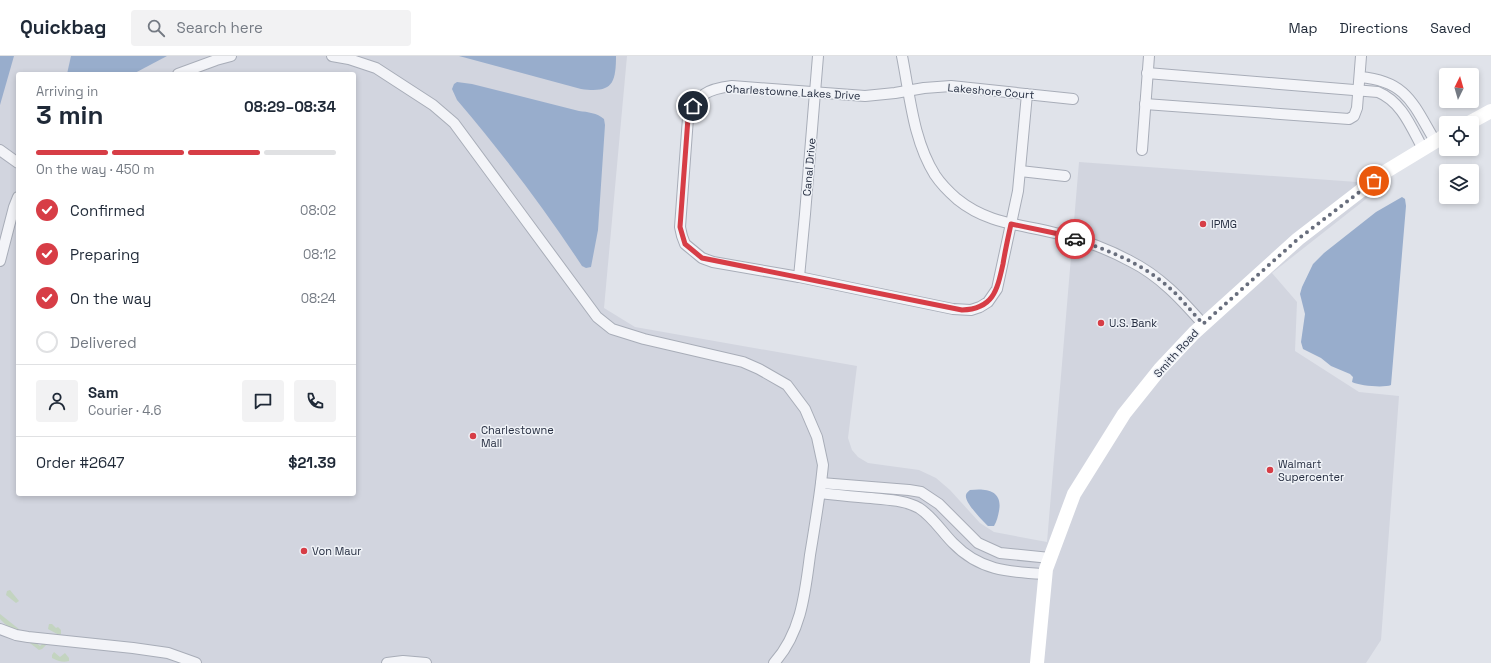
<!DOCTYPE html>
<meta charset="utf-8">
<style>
body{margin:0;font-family:"Space Grotesk",sans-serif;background:#f2f2f3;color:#1f2937;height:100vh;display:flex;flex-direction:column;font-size:15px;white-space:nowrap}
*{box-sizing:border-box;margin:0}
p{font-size:13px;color:#747a83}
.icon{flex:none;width:22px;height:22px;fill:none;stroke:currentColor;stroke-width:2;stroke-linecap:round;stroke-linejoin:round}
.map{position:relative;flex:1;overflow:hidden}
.panel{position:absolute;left:16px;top:16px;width:340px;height:424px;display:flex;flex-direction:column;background:#fff;border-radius:4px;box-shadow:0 2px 6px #0003}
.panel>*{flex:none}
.needle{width:26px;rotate:5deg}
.fabs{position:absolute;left:1439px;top:12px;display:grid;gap:8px}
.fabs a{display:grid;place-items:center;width:40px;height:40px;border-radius:4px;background:#fff;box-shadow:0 2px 6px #0003;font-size:20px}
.pin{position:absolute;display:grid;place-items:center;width:34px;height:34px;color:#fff;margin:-17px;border:2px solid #fff;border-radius:50%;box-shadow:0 1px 4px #0007}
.courier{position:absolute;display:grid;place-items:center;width:40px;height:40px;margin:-20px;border:3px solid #d73d46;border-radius:50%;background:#fff;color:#222;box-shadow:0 1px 5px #0007}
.summary em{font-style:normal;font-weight:700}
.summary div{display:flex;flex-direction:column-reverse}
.summary{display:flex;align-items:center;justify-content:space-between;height:68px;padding:0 20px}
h1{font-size:26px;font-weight:700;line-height:30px}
.bar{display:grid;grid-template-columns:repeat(4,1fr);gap:6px 4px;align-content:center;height:48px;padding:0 20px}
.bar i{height:5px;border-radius:3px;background:#e0e1e3}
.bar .on{background:#d73d46}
.bar p{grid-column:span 4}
.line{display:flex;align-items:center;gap:10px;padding:0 20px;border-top:1px solid #e0e1e3}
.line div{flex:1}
.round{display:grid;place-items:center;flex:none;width:42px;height:42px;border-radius:4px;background:#f2f2f3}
ol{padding:0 20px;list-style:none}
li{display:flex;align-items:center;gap:12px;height:44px}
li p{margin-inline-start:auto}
li .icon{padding:4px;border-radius:50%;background:#d73d46;color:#fff;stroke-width:4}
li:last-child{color:#747a83}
li i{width:22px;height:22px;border:2px solid #e0e1e3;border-radius:50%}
header{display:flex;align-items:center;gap:24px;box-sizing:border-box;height:56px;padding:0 20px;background:#fff;border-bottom:1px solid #e0e1e3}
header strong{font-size:19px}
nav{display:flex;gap:22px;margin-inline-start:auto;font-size:14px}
.search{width:280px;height:36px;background:#f2f2f3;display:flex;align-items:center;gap:10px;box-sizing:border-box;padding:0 14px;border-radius:4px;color:#747a83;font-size:15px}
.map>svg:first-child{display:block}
</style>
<header>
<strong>Quickbag</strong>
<div class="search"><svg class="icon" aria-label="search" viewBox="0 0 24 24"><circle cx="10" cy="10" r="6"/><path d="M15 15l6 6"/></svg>Search here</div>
<nav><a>Map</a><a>Directions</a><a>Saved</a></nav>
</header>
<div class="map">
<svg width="1491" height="607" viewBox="0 0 1491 607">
<rect width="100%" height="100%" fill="#e0e3ea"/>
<path fill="#d2d5df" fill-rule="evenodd" d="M0 0H627L604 252 635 271 857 310 848 382 852 394 858 401 868 407 919 414 936 422 950 434 980 467 994 476 1047 486 1079 106 1385 128 1272 217 1297 246 1295 295 1359 336 1399 340 1381 584 1366 607H0ZM18 18H354V438H18Z"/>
<g fill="#c3d4c0">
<path d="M10 534 19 545 16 547 6 539 7 535Z"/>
<path d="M0 558 40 590 45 585 48 587 42 593 39 594 5 568 0 563Z"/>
<path d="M49 568H52L56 572 58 571 61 574V578L59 579 48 573Z"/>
<path d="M54 596 60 601 65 597 69 602V605C63 607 58 605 52 602V599Z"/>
</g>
<g fill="#98adcc">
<path d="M0 0H14L0 49Z"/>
<path d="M71 0H167L133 18H67Z"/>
<path d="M459 0H616C616 29 611 37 581 33Z"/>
<path d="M457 26 472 28 579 55C588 56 597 57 604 63L605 69 598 174 591 211 586 212 582 210C544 152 502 97 457 44L452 33 454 28Z"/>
<path d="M1402 141 1405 143 1406 150 1391 329C1384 332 1360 330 1352 326L1353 321 1350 318 1331 310 1321 302 1303 293 1301 286 1305 258 1300 238 1302 231 1313 208 1324 197 1376 156Z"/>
<path d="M970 434C986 432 1003 434 999 455 998 460 997 465 994 470H988C983 465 964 446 966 439 966 437 968 436 970 434Z"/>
</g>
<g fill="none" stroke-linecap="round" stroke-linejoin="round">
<g stroke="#a8adb8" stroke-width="12">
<g id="street">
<path d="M332 0 349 3 376 12 433 49 454 67 597 261 612 273 644 283 743 306 759 313 787 329 805 353 817 381 823 409 821 427C818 451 814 475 810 499 805 538 801 577 774 607"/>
<path d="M902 0C910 40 913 84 935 119 941 128 949 136 957 143 989 169 1022 168 1059 178 1083 184 1108 193 1130 205 1160 220 1181 243 1203 268"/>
<path d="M1147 17 1378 36C1402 46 1411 71 1423 93"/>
<path d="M178 18 216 4 231 0"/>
<path d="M1360 21C1407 25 1413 48 1435 85"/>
<path d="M1027 38 1018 135 997 233 988 246 980 251 971 254 953 253 799 221 713 206 702 202 685 188 682 180 680 171 688 62C698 38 707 33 732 30L865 40 895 37 924 32 951 30 1073 43"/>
<path d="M1145 48 1349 63 1354 60 1357 52 1361 0"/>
<path d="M0 94 18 107"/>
<path d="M1142 94 1149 0"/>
<path d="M1020 115 1065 120"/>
<path d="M0 205 14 151 18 141"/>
<path d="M799 221 805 158 818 0"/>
<path d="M821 427 909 434 921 436 939 448 978 487 1000 497 1050 502"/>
<path d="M820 437C837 439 854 441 871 442 887 444 905 444 919 452 933 461 942 476 953 487 980 515 1009 516 1045 518"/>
<path d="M0 573 16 579 28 581 133 592 168 597 196 607"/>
<path d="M387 607 403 605 426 607"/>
</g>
</g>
<use href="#street" stroke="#f3f4f8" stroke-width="10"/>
<g stroke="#fff" stroke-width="14">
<path d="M1469 67 1491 55"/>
<path d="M1037 607 1046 513 1074 438 1124 358 1160 313 1194 277 1298 183 1385 116 1446 79"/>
</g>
</g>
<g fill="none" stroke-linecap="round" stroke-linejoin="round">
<path stroke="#686e7d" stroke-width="4" stroke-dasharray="0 7.2" d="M1075 183C1111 195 1146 209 1174 236 1184 246 1193 257 1203 268L1298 183 1374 125"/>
<path stroke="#d73d46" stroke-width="5" d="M693 50 688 62 680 171 685 188 702 202 962 254C993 253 997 235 1003 208 1005 195 1008 182 1011 168L1059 178 1075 183"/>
</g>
<g fill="#d73d46" stroke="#eff2f7" stroke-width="1.5">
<circle cx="1203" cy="168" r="4"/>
<circle cx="1101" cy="267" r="4"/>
<circle cx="473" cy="380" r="4"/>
<circle cx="1270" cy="414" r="4"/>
<circle cx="304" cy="495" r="4"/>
</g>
<g text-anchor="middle" stroke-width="3" stroke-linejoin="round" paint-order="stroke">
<g font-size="11" fill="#272f42" stroke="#eff2f7">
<text transform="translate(991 35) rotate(5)" y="4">Lakeshore Court</text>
<text transform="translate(793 36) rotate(3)" y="4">Charlestowne Lakes Drive</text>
<text transform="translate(809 111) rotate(-85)" y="4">Canal Drive</text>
<text transform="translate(1176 297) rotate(-48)" y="4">Smith Road</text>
</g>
<g font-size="11" fill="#272f42" stroke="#eff2f7" text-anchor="start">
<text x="1211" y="172">IPMG</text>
<text x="1109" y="271">U.S. Bank</text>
<text x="481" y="378">Charlestowne<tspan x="481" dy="13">Mall</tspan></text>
<text x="1278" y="412">Walmart<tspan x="1278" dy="13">Supercenter</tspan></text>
<text x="312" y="499">Von Maur</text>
</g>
</g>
</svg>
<div class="fabs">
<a><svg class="needle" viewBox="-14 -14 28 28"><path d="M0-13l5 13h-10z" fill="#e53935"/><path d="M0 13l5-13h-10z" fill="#747a83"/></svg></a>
<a><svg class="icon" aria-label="locate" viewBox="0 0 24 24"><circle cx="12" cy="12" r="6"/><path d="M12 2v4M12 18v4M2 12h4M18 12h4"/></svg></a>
<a><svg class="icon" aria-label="layers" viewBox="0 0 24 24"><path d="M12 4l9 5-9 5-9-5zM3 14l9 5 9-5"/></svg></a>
</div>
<div class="pin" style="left:1374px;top:125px;background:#ea580c"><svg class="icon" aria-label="bag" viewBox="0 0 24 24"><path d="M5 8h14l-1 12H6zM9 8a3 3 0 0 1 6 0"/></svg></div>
<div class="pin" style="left:693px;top:50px;background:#1f2937"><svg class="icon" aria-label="home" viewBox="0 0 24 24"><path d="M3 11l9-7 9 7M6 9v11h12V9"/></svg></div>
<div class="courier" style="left:1075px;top:183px"><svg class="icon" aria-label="car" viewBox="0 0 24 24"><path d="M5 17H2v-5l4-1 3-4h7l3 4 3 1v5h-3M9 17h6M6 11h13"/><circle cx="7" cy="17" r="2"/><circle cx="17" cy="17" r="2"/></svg></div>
<section class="panel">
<div class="summary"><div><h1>3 min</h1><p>Arriving in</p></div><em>08:29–08:34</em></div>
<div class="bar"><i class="on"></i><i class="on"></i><i class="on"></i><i></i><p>On the way · 450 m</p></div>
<ol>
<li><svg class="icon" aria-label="check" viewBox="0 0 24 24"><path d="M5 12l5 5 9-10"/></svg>Confirmed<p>08:02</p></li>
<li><svg class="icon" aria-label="check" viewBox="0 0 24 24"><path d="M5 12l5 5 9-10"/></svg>Preparing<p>08:12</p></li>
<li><svg class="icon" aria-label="check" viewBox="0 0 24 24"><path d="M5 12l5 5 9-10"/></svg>On the way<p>08:24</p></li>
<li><i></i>Delivered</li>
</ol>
<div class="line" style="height:72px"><a class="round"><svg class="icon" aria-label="person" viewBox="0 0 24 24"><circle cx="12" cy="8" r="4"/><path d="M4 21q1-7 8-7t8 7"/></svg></a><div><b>Sam</b><p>Courier · 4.6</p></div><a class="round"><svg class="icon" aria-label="chat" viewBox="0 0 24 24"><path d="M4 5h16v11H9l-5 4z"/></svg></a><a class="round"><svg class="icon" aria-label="phone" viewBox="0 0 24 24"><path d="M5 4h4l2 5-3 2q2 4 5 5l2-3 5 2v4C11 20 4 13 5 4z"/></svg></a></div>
<div class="line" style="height:52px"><div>Order #2647</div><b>$21.39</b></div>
</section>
</div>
